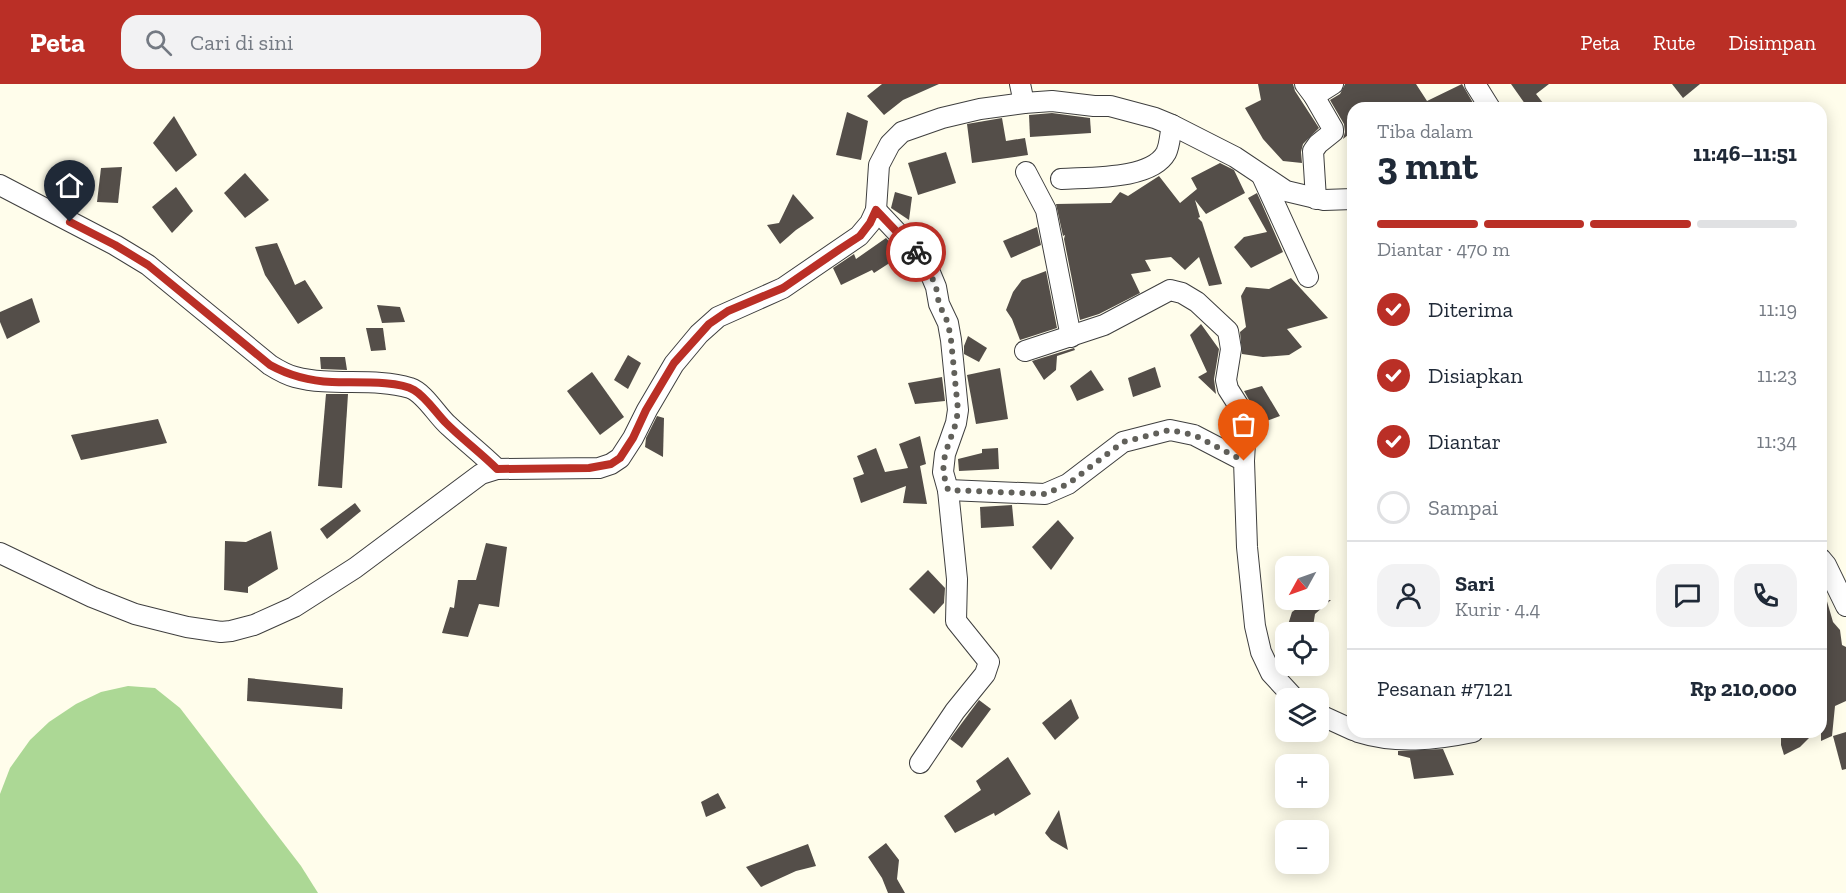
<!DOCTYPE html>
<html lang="id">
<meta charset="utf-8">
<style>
body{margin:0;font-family:"Zilla Slab",serif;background:#f2f2f3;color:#1f2937;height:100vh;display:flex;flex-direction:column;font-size:22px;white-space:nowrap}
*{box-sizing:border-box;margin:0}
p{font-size:20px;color:#747a83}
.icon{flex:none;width:33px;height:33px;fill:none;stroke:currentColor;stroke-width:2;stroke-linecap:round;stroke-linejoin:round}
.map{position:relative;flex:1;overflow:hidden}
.side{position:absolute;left:1347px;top:18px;width:480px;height:636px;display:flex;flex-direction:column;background:#fff;border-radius:18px;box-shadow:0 3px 15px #0003}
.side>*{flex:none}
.needle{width:39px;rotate:230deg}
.buttons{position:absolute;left:1275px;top:472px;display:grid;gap:12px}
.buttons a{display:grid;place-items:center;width:54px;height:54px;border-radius:12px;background:#fff;box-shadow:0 3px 15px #0003;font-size:30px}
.pin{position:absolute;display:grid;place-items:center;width:51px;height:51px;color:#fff;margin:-62px -26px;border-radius:50% 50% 50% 0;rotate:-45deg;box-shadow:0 0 6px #0007}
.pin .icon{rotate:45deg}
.courier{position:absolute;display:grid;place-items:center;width:60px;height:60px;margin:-30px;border:4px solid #ba2f26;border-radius:50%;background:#fff;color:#222;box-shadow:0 2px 8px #0007}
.summary em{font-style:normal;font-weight:800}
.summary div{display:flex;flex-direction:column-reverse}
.summary{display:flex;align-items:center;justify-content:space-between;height:102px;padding:0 30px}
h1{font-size:39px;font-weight:800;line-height:45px}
.bar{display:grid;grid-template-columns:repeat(4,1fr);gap:9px 6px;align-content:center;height:72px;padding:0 30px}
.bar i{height:8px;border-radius:4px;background:#e0e1e3}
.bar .on{background:#ba2f26}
.bar p{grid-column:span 4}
.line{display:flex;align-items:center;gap:15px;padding:0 30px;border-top:2px solid #e0e1e3}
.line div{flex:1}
.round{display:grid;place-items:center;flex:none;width:63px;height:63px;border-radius:18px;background:#f2f2f3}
ol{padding:0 30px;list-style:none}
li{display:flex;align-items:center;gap:18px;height:66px}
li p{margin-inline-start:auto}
li .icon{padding:6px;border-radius:50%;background:#ba2f26;color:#fff;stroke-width:4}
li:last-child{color:#747a83}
li i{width:33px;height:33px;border:3px solid #e0e1e3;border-radius:50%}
header{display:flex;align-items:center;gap:36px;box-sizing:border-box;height:84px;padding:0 30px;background:#ba2f26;color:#fff}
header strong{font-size:28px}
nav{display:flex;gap:33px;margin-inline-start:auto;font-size:21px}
.search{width:420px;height:54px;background:#f2f2f3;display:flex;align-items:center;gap:15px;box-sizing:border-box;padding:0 21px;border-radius:18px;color:#747a83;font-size:22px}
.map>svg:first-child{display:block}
</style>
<header>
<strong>Peta</strong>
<div class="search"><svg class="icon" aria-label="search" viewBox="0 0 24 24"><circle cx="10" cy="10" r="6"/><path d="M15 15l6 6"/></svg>Cari di sini</div>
<nav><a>Peta</a><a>Rute</a><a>Disimpan</a></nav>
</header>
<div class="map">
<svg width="1846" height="809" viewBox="0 0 1846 809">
<rect width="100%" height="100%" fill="#fffdeb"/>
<path fill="#acd895" d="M128 602 155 604 180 624 301 782 318 809H0V710L10 684 30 656 49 638 76 620 101 608Z"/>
<g fill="#544e49">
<path d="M882 0H939L903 16 884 31 867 12Z"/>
<path d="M1258 0H1293L1295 7 1319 44 1303 60 1301 68 1302 79 1283 77 1263 55 1245 24 1261 16Z"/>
<path d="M1345 0H1416L1427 17 1462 0 1476 24H1462L1458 18 1450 23 1449 20 1446 21 1448 24H1353V47L1343 55 1345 48 1344 40 1330 16 1340 10Z"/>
<path d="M1511 0H1549L1536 10 1547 24H1528Z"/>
<path d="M1672 0H1700L1683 14Z"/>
<path d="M847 28 868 37 861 76 836 71Z"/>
<path d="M1052 29 1090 34 1091 49 1030 53 1029 31Z"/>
<path d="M174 32 197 71 176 88 153 59Z"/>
<path d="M1002 34 1006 57 1025 54 1028 71 972 79 967 40Z"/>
<path d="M946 68 956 99 918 111 908 79Z"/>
<path d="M1220 79 1234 86 1245 109 1206 130 1195 116 1200 133 1198 134 1202 138 1222 200 1209 202 1199 173 1185 186 1171 173 1145 176 1151 187 1131 190 1140 209 1099 230 1080 236 1064 155 1065 151 1063 152 1056 120 1111 119 1120 108 1128 112 1159 92 1180 119 1197 105 1191 94Z"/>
<path d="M122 83 118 119 97 118 101 84Z"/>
<path d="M245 89 269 116 245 134 224 109Z"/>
<path d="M176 103 193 127 172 149 152 123Z"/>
<path d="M895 108 912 113 909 136 891 124Z"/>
<path d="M1257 109 1283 168 1251 184 1234 163 1244 153 1267 148 1248 114Z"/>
<path d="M793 110 814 134 796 146 780 160 767 141 779 139Z"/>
<path d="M1037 143 1041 161 1011 174 1003 157Z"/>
<path d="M886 154 902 171 874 189 872 186 841 201 833 184 854 170 856 175Z"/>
<path d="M277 159 295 201 305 196 323 224 298 240 265 191 255 163Z"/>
<path d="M1046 187 1057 244 1020 256 1012 235 1006 226 1013 208 1022 196Z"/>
<path d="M1291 194 1328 234 1287 245 1302 263 1289 271 1263 273 1242 270 1240 248 1246 243 1241 212 1246 203 1269 205Z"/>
<path d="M32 214 40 238 7 255 0 238V228Z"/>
<path d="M377 221 400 223 405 238 382 239Z"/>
<path d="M1201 240 1219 265 1214 295 1216 310 1198 293 1207 288 1190 251Z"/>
<path d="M366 244H383L386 266 371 267Z"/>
<path d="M968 252 987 264 979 278 964 270V262Z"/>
<path d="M1074 264 1075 266 1057 272 1056 286 1044 296 1032 277Z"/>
<path d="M628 271 641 279 628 305 614 296Z"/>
<path d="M320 273H345L347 286 321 285Z"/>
<path d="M1155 283 1161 303 1133 313 1128 294Z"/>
<path d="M1000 284 1008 335 976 340 967 291Z"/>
<path d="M1091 286 1104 306 1077 317 1070 302Z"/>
<path d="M592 288 624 333 600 351 567 307Z"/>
<path d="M942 293 945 317 915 320 908 299Z"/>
<path d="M1262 302 1280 332 1258 340 1253 323 1244 307Z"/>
<path d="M326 310H348L342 404 318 402Z"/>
<path d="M657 332 664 334 663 373 645 363 646 354Z"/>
<path d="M158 335 167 359 81 376 71 351Z"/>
<path d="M920 352 926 380 920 382 927 420 903 419 906 402 861 419 853 394 864 390 857 372 876 364 885 388 908 384 899 360Z"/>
<path d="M998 364 999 385 959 387 958 375 982 369V365Z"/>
<path d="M355 419 361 427 327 455 320 445Z"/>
<path d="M1012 421 1014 442 981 444 980 423Z"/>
<path d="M1058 436 1074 454 1051 486 1032 463Z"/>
<path d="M271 447 278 485 248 503V509L224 506 225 457 246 458Z"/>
<path d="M486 459 507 463 499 523 479 520 468 553 442 549 450 523 454 524 458 496H476Z"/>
<path d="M928 486 945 504 944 519 934 530 909 505Z"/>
<path d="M1824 507 1833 538 1840 546 1842 561 1846 563V617L1835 622 1832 652 1821 657V508Z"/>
<path d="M1303 516H1331L1315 530 1312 549H1290L1287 544 1292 528 1303 520Z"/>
<path d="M248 594 343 604 342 625 247 617Z"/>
<path d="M1071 615 1079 634 1055 656 1042 639Z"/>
<path d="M979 616 991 625 962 664 950 655Z"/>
<path d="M1781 648H1815L1800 663 1784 671 1781 661Z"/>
<path d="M1846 648V685L1842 686 1833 652Z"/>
<path d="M1443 665 1454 691 1414 695 1410 674 1398 671V667Z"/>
<path d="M1008 673 1031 710 995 732 994 729 955 749 944 732 981 706 976 697Z"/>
<path d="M718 709 726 724 706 733 701 718Z"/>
<path d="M1059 726 1068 766 1051 756 1045 749Z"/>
<path d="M886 759 899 776 897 795 905 809H888L882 794 868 773Z"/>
<path d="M808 760 816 782 796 787 761 803 746 783Z"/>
</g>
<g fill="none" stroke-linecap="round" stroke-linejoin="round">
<g stroke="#3f3f3f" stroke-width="22">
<g id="minor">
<path d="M1020 0 1024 19"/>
<path d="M1305 0 1314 12 1333 45V48L1318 60 1313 67 1316 115"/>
<path d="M1475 0 1490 24"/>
<path d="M1314 12 1333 0"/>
<path d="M1026 88 1046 126 1071 253"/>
<path d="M1262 92 1308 193"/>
<path d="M1061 95C1089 93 1151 96 1166 69 1170 61 1170 50 1172 41"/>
<path d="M0 101 115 161 148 181 270 281C278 286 287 291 295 293 333 303 373 293 410 304 425 309 437 332 449 342 465 357 482 370 497 385"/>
<path d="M876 126 926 179 936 203 939 220 948 239 951 256 958 326 956 339 945 370 943 388 948 406 957 495 956 537 989 578 985 590 955 627 920 679"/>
<path d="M1025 267 1104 241 1170 206 1182 209 1197 218 1228 247 1231 265 1226 296 1228 305 1242 327 1246 340 1244 377"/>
<path d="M948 406 1045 410 1068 400 1123 358 1170 346 1194 351 1244 377 1247 463 1255 542 1261 568 1271 589 1295 615"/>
<path d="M0 469 92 513 135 530 187 543 221 548 231 547 254 541 294 523 355 484 481 390 497 385 599 384 611 380 620 374 633 354 647 326 674 280 699 250 718 233 783 204 859 152 870 139 876 126 879 81 890 60 902 48 942 34 980 25 1024 19 1052 17 1094 22H1110L1155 34 1172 41 1235 73 1286 107 1324 116 1353 115"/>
<path d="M1821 475 1826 481 1846 522"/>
<path d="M1318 630 1353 646"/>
<path d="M1358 648C1396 660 1435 656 1473 648"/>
</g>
</g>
<use href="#minor" stroke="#fff" stroke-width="20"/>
</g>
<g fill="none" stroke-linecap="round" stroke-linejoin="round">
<path stroke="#61605a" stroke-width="6" stroke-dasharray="0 10.8" d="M916 168 926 179 936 203 939 220 948 239 951 256 958 326 956 339 945 370 943 388 948 406 1045 410 1068 400 1123 358 1170 346 1194 351 1244 377"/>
<path stroke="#ba2f26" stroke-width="8" d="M70 138 115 161 148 181 270 281C290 292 309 297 332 298 352 299 397 296 414 306 426 313 436 329 446 339 462 355 481 369 497 385L589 384 611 380 620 374 633 354 646 326 674 279 709 240 728 227 783 204 840 165 860 152 870 139 876 126 916 168"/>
</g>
</svg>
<div class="buttons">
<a><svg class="needle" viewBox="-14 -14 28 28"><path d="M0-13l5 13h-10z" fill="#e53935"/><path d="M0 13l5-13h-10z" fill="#747a83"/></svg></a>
<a><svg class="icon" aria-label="locate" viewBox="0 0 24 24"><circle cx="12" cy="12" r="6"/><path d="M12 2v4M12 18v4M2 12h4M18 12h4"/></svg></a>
<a><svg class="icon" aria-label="layers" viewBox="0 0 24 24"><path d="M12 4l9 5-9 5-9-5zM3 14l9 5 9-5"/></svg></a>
<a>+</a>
<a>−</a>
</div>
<div class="pin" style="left:1244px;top:377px;background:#ea580c"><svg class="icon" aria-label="bag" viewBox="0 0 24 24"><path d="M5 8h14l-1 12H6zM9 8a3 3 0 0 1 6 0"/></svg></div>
<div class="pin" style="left:70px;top:138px;background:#1f2937"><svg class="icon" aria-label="home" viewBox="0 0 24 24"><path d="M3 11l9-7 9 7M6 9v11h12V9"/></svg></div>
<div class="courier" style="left:916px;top:168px"><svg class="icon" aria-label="bike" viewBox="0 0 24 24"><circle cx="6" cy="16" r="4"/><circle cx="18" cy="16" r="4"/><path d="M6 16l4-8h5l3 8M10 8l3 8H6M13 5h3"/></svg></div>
<section class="side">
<div class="summary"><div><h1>3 mnt</h1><p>Tiba dalam</p></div><em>11:46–11:51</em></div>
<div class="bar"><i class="on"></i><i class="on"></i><i class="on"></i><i></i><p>Diantar · 470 m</p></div>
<ol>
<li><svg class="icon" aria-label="check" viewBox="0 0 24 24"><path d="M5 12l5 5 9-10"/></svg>Diterima<p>11:19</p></li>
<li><svg class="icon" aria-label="check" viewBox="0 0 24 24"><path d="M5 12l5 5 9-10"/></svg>Disiapkan<p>11:23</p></li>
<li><svg class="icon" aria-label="check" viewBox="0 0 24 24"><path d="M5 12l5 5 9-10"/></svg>Diantar<p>11:34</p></li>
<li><i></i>Sampai</li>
</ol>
<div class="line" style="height:108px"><a class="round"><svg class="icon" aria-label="person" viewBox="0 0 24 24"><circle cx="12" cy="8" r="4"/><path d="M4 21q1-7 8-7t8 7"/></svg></a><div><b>Sari</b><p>Kurir · 4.4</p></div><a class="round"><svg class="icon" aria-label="chat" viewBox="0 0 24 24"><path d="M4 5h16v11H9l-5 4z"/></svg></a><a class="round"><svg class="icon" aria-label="phone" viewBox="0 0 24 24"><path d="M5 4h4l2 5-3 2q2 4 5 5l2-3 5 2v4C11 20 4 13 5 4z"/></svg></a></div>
<div class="line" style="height:78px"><div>Pesanan #7121</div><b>Rp 210,000</b></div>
</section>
</div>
